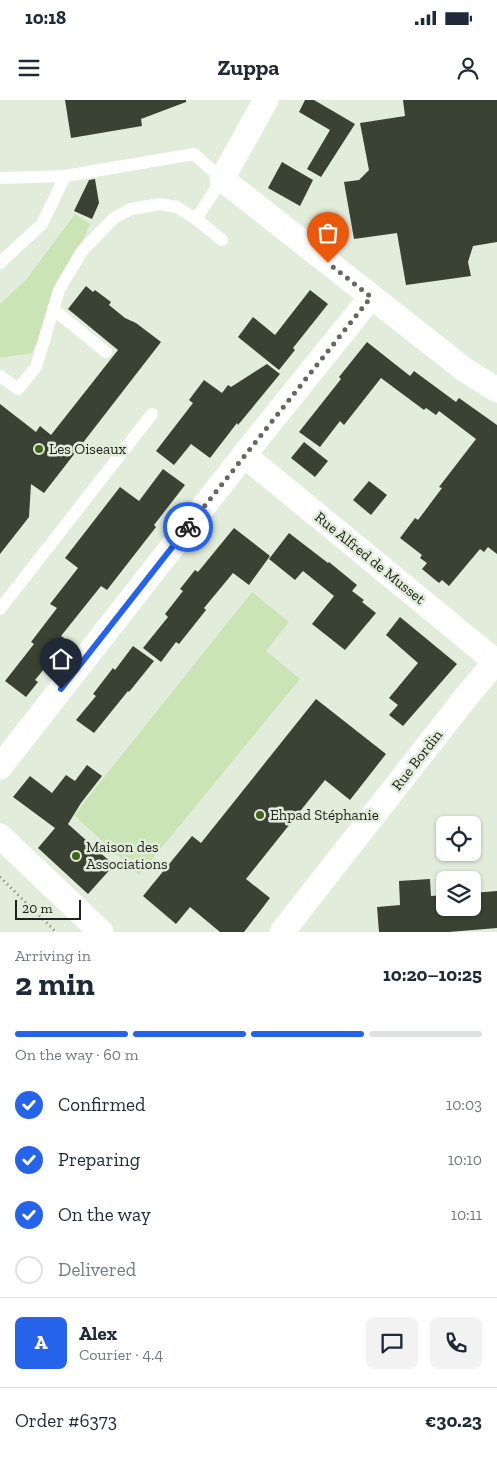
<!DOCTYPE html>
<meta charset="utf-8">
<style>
body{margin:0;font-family:"Zilla Slab",serif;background:#f2f2f3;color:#1f2937;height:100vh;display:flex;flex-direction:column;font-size:19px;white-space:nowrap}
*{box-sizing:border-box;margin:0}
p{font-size:16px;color:#747a83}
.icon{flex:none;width:28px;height:28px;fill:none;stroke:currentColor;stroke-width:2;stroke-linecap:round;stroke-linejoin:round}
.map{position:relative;height:832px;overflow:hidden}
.panel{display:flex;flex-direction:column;background:#fff;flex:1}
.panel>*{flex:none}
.tools{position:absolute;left:436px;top:716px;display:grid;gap:10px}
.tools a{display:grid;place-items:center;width:45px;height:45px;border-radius:8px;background:#fff;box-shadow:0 1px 4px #0004;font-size:25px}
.scale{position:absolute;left:15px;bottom:12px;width:66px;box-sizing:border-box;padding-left:5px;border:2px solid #1e221c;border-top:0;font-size:14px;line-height:18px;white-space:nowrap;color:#1e221c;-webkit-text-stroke:4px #e2ecda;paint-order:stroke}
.pin{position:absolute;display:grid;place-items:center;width:42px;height:42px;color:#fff;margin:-51px -21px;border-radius:50% 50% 50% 0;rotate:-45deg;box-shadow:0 0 5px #0007}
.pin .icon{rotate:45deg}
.courier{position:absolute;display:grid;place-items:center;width:50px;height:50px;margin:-25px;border:4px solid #2563eb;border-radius:50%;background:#fff;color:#222;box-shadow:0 1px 6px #0007}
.summary em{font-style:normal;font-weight:800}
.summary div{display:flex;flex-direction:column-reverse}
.summary{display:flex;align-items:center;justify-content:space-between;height:85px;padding:0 15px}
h1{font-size:32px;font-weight:800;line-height:38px}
.bar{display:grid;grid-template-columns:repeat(4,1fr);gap:8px 5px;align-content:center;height:60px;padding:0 15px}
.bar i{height:6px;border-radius:4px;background:#e0e1e3}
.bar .active{background:#2563eb}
.bar p{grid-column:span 4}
.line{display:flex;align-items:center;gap:12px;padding:0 15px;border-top:1px solid #e0e1e3}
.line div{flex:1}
.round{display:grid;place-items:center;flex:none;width:52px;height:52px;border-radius:8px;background:#f2f2f3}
ol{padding:0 15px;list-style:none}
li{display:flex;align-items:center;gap:15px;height:55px}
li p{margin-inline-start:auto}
li .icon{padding:5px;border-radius:50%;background:#2563eb;color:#fff;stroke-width:4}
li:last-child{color:#747a83}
li i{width:28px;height:28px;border:2px solid #e0e1e3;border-radius:50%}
.status{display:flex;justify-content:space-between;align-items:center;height:35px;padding:0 25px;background:#fff;direction:ltr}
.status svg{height:14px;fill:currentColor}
header{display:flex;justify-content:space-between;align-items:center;height:65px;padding:0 15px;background:#fff;font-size:22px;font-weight:800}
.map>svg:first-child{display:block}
</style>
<div class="status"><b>10:18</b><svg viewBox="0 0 49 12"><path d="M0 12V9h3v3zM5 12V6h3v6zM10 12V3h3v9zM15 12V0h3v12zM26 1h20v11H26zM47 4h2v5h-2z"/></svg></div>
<header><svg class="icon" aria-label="menu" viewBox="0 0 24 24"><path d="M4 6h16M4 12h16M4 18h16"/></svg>Zuppa<svg class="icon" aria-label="person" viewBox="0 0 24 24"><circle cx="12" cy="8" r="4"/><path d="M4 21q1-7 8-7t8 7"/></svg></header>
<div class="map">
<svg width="497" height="832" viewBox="0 0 497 832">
<rect width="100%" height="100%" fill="#e2ecda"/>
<g fill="#cbe4b6">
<path d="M75 114 90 124 32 253 0 258V204L26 180Z"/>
<path d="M252 492 289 522 266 551 300 579 139 775 74 715Z"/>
</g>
<g fill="#3a4233">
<path d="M65 0H186V2L141 19 142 26 71 38Z"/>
<path d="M305 0H314L355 24 321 77 307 69 330 30 299 12Z"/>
<path d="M403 0H497V142L473 146 468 162 471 176 406 185 397 133 354 139 344 82 359 80 369 70 360 23 405 16Z"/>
<path d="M282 62 313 80 300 106 268 88Z"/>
<path d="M95 79 99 103 92 119 74 111 89 80Z"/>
<path d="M86 186 93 192 95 190 111 202 109 205 125 218 136 223 161 242 44 393 31 384 29 417 0 454V304L36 332 40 326 51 335 118 250 68 209Z"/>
<path d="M310 190 328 204 293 248 295 250 279 270 238 237 253 217 275 235Z"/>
<path d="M367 242 410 276 414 271 456 302 459 298 497 325V454L488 447 484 452 480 449 449 486 442 480 439 483 422 469 427 463 420 458 422 455 400 438 415 418 418 420 442 388 439 387 476 339 439 311 436 315 426 308 424 310 381 278 344 325 340 321 320 347 299 332 341 279 339 277Z"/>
<path d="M267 264 280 274 238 325 237 323 210 358 191 344 174 365 156 351 193 303 189 300 204 280 222 293 228 285 231 287Z"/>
<path d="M304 342 328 361 315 377 291 358Z"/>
<path d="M163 369 185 385 154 425 156 427 107 490 101 486 61 536 64 538 42 567 44 569 35 580 38 582 26 597 5 581 34 544 31 542 57 508 50 504 78 468 65 458 120 387 139 401Z"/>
<path d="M369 381 387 395 371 415 353 400Z"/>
<path d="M234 428 270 456 249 485 233 473 204 508 206 510 179 544 176 542 161 562 143 548 168 517 165 514 183 491 180 489 195 470 198 472Z"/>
<path d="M289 433 328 463 329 462 357 485 352 491 364 500 362 502 376 513 345 550 312 524 334 496 303 471 295 480 269 459Z"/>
<path d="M400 517 457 564 403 626 389 615 398 605 389 598 418 563 386 535Z"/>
<path d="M133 546 154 561 129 592 128 591 94 633 76 620 96 596 93 594 113 568 115 570Z"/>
<path d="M316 599 386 654 350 700 325 680 246 779 270 798 244 832H220L190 807 176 824 143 796 192 736 201 743Z"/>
<path d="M87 665 102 676 81 703 68 724 114 765 88 794 38 748 55 728 13 697 30 676 52 693 66 675 75 681Z"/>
<path d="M430 779 431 796 445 795V808H472V793L497 791V828L449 832H379L377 807 400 805 399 781Z"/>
</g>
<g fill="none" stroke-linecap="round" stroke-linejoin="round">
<path stroke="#787e73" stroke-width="3" stroke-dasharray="1 4" stroke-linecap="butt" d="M0 777 56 832"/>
<g stroke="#fff" stroke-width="12">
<path d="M0 78 65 76"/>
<path d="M0 163 42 124 65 76 194 54 222 79 196 119"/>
<path d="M53 209 106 252"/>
<path d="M0 276 18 289 36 267 59 190 82 151 114 118 131 109 159 104 177 107 196 119 222 140"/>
<path d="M0 509 152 314"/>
</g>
<g stroke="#fff" stroke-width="25">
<path d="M266 0 222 79 465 270 497 290"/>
<path d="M244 355 495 561"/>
<path d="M0 667 244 355 371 197"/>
<path d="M0 736 101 832"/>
<path d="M282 832 466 597 497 560"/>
</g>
</g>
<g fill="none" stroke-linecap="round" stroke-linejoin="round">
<path stroke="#63695e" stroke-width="5" stroke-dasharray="0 9" d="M188 427 371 197 328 163"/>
<path stroke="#2563eb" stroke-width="6" d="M61 589 188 427"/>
</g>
<g fill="#41631a" stroke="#e2ecda" stroke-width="2">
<circle cx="39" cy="349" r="5"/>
<circle cx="260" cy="715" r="5"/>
<circle cx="76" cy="756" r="5"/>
</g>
<g text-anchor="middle" stroke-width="5" stroke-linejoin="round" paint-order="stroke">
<g font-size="15" fill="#1e221c" stroke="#e2ecda" text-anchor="start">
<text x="49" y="354">Les Oiseaux</text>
<text x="270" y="720">Ehpad Stéphanie</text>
<text x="86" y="752">Maison des<tspan x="86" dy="17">Associations</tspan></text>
</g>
<g font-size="15" fill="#1e221c" stroke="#e2ecda">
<text transform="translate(370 458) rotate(39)" y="5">Rue Alfred de Musset</text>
<text transform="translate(417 660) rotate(-52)" y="5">Rue Bordin</text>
</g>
</g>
</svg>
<div class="tools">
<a><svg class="icon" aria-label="locate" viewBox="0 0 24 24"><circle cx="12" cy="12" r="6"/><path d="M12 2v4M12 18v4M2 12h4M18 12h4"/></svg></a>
<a><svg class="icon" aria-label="layers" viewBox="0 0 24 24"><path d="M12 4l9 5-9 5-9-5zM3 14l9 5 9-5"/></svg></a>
</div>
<div class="scale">20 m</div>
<div class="pin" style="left:328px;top:163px;background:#ea580c"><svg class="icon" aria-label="bag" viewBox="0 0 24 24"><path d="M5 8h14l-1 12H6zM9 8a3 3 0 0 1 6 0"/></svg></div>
<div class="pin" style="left:61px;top:589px;background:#1f2937"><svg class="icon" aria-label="home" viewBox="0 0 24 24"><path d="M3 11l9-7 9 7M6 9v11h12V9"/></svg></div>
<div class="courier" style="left:188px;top:427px"><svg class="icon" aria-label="bike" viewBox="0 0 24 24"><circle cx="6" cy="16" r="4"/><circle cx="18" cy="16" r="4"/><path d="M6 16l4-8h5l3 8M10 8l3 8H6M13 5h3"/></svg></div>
</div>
<section class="panel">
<div class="summary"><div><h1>2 min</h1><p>Arriving in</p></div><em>10:20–10:25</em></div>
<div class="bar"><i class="active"></i><i class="active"></i><i class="active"></i><i></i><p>On the way · 60 m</p></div>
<ol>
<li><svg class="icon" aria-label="check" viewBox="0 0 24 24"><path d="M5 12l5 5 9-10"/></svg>Confirmed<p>10:03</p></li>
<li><svg class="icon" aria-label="check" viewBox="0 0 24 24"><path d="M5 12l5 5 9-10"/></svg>Preparing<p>10:10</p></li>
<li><svg class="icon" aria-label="check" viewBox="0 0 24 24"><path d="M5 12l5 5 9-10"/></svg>On the way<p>10:11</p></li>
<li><i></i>Delivered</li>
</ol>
<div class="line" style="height:90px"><b class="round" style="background:#2563eb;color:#fff">A</b><div><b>Alex</b><p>Courier · 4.4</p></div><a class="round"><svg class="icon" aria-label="chat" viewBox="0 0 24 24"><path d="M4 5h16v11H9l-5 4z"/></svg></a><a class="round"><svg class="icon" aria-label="phone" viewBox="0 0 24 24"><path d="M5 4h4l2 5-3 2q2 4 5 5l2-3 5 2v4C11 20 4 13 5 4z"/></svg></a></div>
<div class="line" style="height:65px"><div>Order #6373</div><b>€30.23</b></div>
</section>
